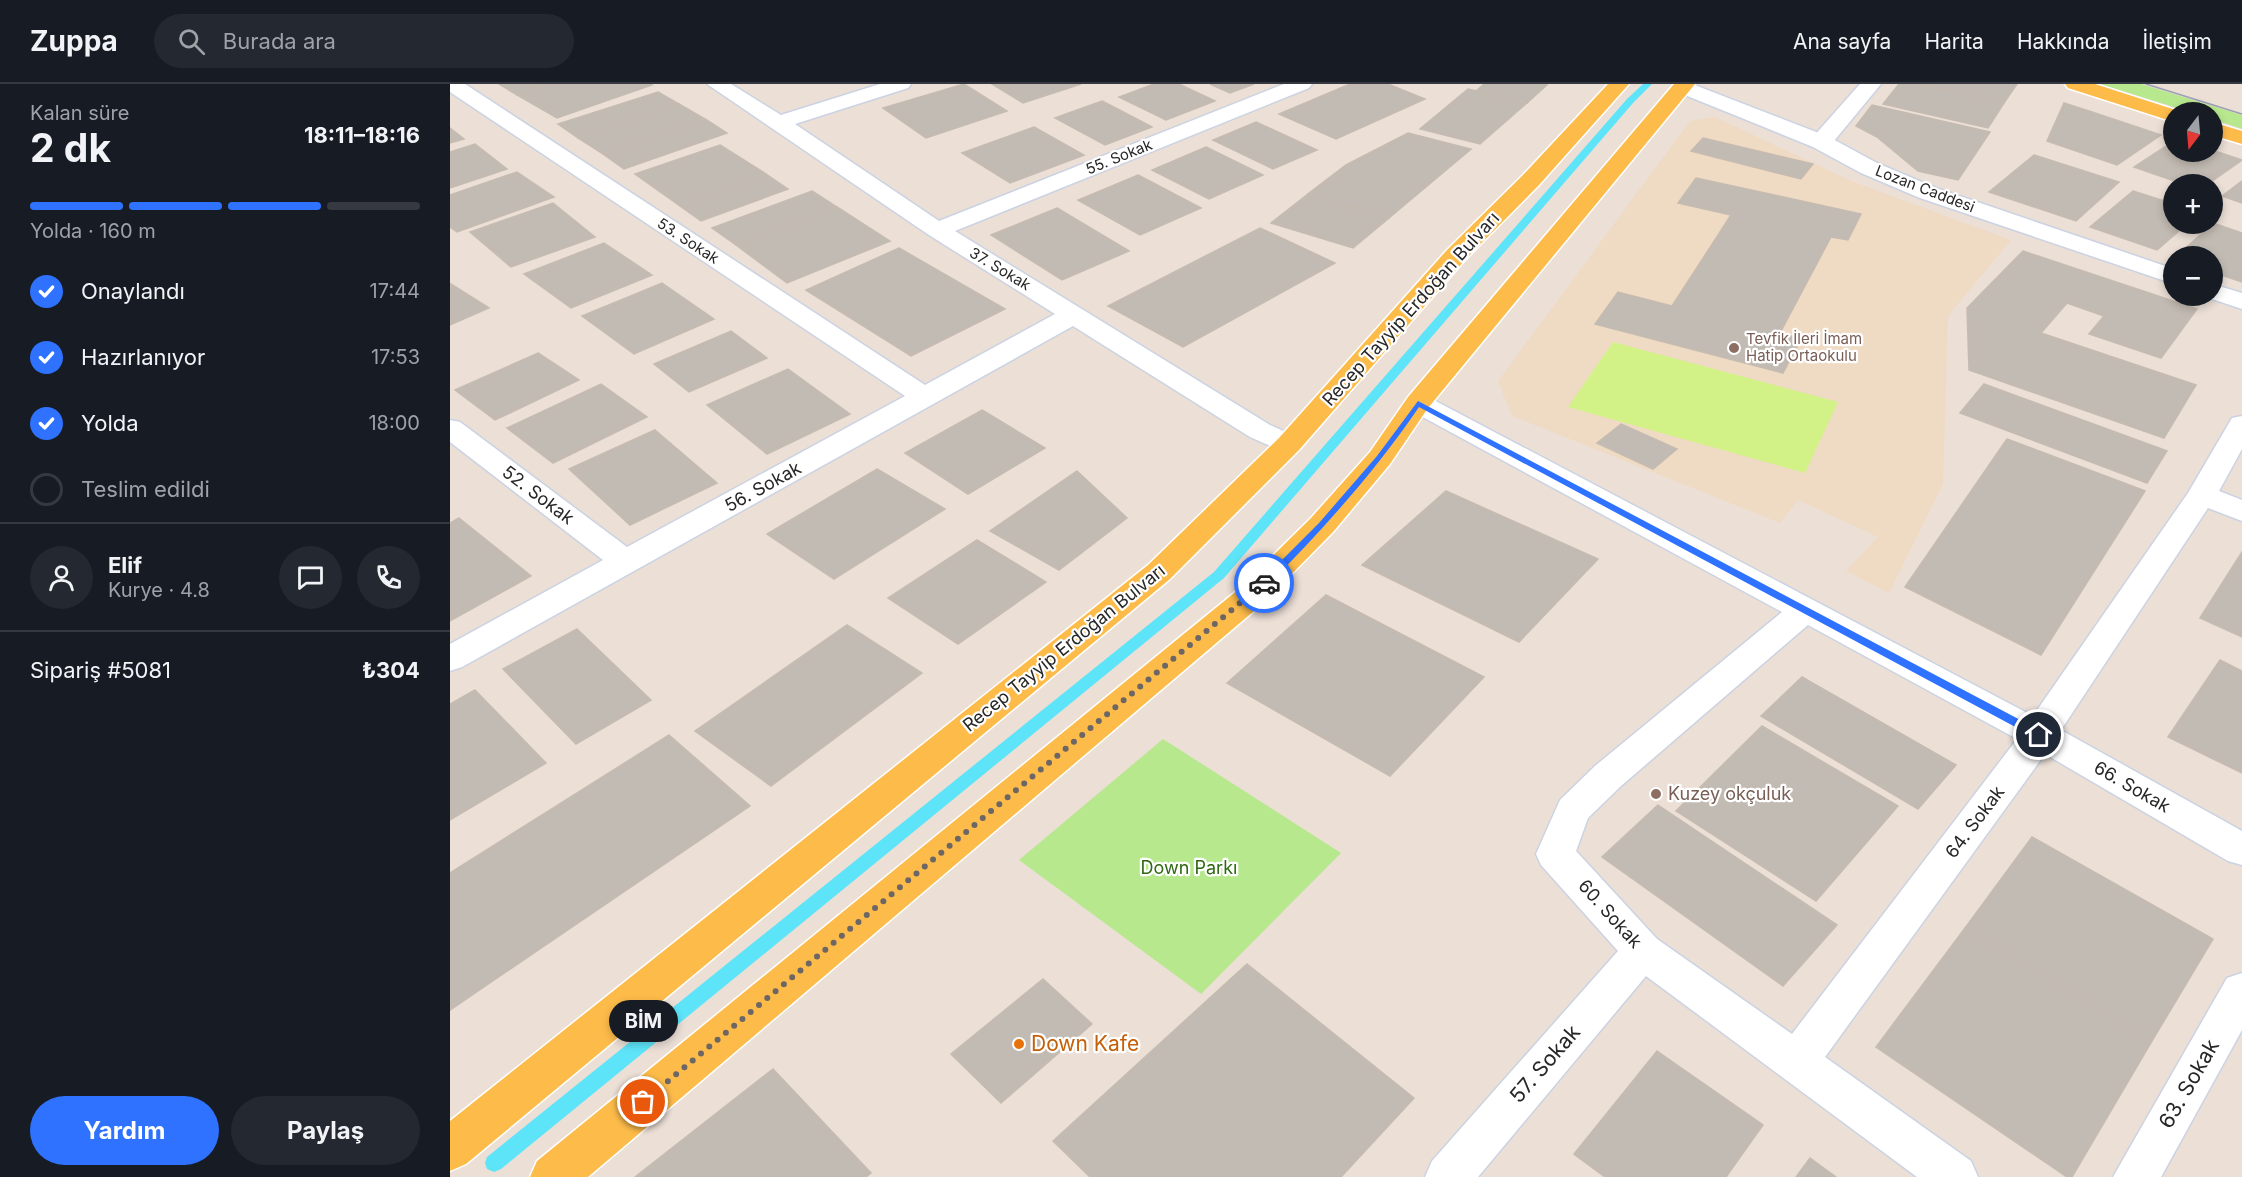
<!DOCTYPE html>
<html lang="tr">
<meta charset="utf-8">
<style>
body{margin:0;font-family:Inter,sans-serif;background:#242831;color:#f1f3f6;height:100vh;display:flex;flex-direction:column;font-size:22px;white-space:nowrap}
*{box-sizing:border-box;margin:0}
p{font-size:20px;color:#9ea1a6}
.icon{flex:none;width:33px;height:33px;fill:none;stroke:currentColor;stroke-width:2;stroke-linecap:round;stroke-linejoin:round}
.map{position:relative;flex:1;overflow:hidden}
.sheet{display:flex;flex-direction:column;background:#171b24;width:450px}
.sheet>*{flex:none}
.needle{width:39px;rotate:196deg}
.fabs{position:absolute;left:1713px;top:18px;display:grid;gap:12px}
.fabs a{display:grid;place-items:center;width:60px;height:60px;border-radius:50%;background:#171b24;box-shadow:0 3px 9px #0003;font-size:30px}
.pin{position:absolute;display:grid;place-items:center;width:51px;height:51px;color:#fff;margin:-26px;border:3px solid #fff;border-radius:50%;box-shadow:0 2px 6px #0007}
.courier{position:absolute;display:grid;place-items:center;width:60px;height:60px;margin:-30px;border:4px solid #2f72ff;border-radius:50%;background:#fff;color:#222;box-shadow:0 2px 8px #0007}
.bubble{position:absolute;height:42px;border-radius:21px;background:#171b24;box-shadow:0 3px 9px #0003;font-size:20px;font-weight:700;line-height:42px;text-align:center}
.summary em{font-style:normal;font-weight:700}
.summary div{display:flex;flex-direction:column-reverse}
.summary{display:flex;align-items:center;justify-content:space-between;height:102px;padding:0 30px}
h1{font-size:39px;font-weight:700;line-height:45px}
.bar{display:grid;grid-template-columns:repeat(4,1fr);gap:9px 6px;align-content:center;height:72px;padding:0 30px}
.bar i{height:8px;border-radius:4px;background:#363941}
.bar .on{background:#2f72ff}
.bar p{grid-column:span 4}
.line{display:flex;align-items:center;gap:15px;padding:0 30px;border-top:2px solid #363941}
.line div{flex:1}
.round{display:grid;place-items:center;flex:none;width:63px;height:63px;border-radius:32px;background:#242831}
ol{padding:0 30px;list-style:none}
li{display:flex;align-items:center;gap:18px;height:66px}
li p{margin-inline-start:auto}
li .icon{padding:6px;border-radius:50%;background:#2f72ff;color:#fff;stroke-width:4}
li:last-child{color:#9ea1a6}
li i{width:33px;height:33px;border:3px solid #363941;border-radius:50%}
.button{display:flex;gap:12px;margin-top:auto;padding:12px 30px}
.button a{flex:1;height:69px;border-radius:36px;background:#2f72ff;color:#fff;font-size:24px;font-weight:700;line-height:69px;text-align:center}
.button a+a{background:#242831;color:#f1f3f6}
header{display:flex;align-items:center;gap:36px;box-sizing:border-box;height:84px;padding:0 30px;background:#171b24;border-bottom:2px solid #363941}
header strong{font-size:28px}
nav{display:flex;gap:33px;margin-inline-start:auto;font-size:21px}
.search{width:420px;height:54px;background:#242831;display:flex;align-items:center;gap:15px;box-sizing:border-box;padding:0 21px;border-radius:33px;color:#9ea1a6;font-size:22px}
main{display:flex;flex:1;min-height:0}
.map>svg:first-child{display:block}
</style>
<header>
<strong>Zuppa</strong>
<div class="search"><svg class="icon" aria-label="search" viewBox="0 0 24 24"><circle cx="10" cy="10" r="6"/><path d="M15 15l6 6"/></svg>Burada ara</div>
<nav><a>Ana sayfa</a><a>Harita</a><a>Hakkında</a><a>İletişim</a></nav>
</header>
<main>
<section class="sheet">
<div class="summary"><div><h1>2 dk</h1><p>Kalan süre</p></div><em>18:11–18:16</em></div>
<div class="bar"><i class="on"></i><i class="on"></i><i class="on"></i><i></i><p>Yolda · 160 m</p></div>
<ol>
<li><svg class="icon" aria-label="check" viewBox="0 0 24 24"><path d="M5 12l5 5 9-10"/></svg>Onaylandı<p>17:44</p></li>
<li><svg class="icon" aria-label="check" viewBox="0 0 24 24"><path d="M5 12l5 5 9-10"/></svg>Hazırlanıyor<p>17:53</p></li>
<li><svg class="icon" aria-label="check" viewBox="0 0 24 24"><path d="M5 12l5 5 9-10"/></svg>Yolda<p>18:00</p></li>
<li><i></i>Teslim edildi</li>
</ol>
<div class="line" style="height:108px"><a class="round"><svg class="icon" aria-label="person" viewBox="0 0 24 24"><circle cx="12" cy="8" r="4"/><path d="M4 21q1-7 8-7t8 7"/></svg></a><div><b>Elif</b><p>Kurye · 4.8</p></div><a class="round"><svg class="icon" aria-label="chat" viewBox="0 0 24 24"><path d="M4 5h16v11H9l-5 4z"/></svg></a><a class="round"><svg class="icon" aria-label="phone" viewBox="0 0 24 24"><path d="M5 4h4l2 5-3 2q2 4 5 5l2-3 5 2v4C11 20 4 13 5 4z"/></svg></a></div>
<div class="line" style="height:78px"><div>Sipariş #5081</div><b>₺304</b></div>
<div class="button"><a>Yardım</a><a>Paylaş</a></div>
</section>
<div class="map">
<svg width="1792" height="1093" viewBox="0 0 1792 1093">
<rect width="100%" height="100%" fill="#ebdfd6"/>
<path fill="#efdbc3" d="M1265 33 1404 98 1561 156 1498 232 1493 400 1439 509 1396 487 1428 453 1348 416 1330 439 1062 332 1048 297 1240 37Z"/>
<g fill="#b8e88d">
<path d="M1650 0H1691L1792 31V45L1763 35 1762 28H1740Z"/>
<path d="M713 655 891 769 751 910 569 776Z"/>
</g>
<path fill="#d2f187" d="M1163 258 1388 318 1355 389 1118 323Z"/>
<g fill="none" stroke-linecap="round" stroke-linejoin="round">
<path fill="#5ee4f9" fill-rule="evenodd" d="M1193 0H1202L1183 19 774 494 51 1085 44 1088 37 1085 35 1079 37 1073 764 488 1177 15Z"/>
</g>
<g fill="#c2bbb3" stroke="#c6bbb0" stroke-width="1.5">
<path d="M49 0H99L67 11Z"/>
<path d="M99 0H200L202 1 107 34 67 11Z"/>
<path d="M514 0 557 27 476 54 433 24Z"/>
<path d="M542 0H631L573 19Z"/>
<path d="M704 0H729L765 17 716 36 669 13Z"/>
<path d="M760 0H804L780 9Z"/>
<path d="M900 0H938L975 15 886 55 829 30Z"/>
<path d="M1034 0H1093L1097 1 1077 19 1026 7Z"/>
<path d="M1449 0H1467L1554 19 1538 44 1433 20Z"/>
<path d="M1467 0H1567L1554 19Z"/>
<path d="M1018 5 1077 19 1030 60 970 45Z"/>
<path d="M208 8 229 20 128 54 108 40Z"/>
<path d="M652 17 702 43 655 61 605 34Z"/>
<path d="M1614 19 1642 28 1711 51 1667 81 1597 57Z"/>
<path d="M229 20 255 35 153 70 128 54Z"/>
<path d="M1422 21 1540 48 1508 96 1468 87 1427 53 1406 42Z"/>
<path d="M255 35 277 49 174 85 153 70Z"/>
<path d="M806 38 867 66 823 85 763 56Z"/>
<path d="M584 43 634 71 560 99 512 69Z"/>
<path d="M0 44 14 55 0 59Z"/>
<path d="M958 49 1021 65 939 134 858 110 896 81Z"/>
<path d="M1253 54 1363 80 1351 95 1241 67Z"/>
<path d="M1724 57V68L1762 66 1792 76 1758 100H1733L1684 83Z"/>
<path d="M25 60 57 85 0 104V68Z"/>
<path d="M270 61 316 90 230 122 185 90Z"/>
<path d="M756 63 813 91 759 115 702 86Z"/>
<path d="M1584 71 1669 98 1626 137 1539 108Z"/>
<path d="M67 88 104 113 7 148 0 143V111Z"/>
<path d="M316 90 338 105 251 137 230 122Z"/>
<path d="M688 91 751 124 690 151 628 116Z"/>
<path d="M1246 94 1411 130 1398 156 1381 153 1330 249 1351 255 1333 289 1145 240 1168 208 1222 222 1281 131 1228 119Z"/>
<path d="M1792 97V119L1772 112Z"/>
<path d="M362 107 387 123 286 161 262 144Z"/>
<path d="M1683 107 1724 120V140H1737L1707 166 1640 143Z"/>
<path d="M858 110 939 134 903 164 821 139Z"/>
<path d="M103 119 145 153 61 183 20 148Z"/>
<path d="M387 123 440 157 337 199 286 161Z"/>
<path d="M607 124 679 167 612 196 541 151Z"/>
<path d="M1763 139 1792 149V198L1762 188V172H1727Z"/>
<path d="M810 144 885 179 733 263 658 222Z"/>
<path d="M154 159 202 191 121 224 74 190Z"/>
<path d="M449 164 555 225 461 272 356 206Z"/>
<path d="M1573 167 1747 225 1711 274 1639 250 1654 232 1617 219 1591 249 1746 301 1714 354 1519 286 1517 224Z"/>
<path d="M212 199 264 235 184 270 132 232Z"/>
<path d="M0 200H1L39 224 0 241Z"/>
<path d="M281 247 317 274 239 308 204 280Z"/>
<path d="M88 269 129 296 45 336 5 306Z"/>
<path d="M338 285 400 330 317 370 257 321Z"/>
<path d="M151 300 197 333 103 379 57 344Z"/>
<path d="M1534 300 1717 367 1697 399 1510 329Z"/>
<path d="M532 326 595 364 518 410 455 369Z"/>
<path d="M1171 340 1227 365 1203 385 1147 359Z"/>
<path d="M205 346 267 399 180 441 119 385Z"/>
<path d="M1557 355 1695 407 1591 571 1455 503Z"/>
<path d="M427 385 495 425 384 495 317 450Z"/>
<path d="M627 387 677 434 609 486 540 447Z"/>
<path d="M996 407 1148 475 1069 558 912 481Z"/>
<path d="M9 434 81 492 0 537V439Z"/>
<path d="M527 456 596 498 508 560 438 514Z"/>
<path d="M1792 468V553L1750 534Z"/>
<path d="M876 511 1034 593 940 692 777 599Z"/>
<path d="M397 541 472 589 321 702 245 647Z"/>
<path d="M127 545 201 616 126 660 53 585Z"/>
<path d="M1770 576 1792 587V689L1718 653Z"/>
<path d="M1352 593 1506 681 1468 725 1311 632Z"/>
<path d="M25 606 96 679 0 736V620Z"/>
<path d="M1312 642 1448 722 1366 817 1226 727Z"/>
<path d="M219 651 300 722 0 926V789Z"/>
<path d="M1208 721 1387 841 1333 902 1152 773Z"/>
<path d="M1582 753 1763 855 1702 957 1515 844Z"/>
<path d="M1515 844 1702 957 1622 1093H1617L1426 963Z"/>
<path d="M797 880 964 1014 891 1093H640L603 1057Z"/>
<path d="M593 895 642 940 551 1019 501 970Z"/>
<path d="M1207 967 1313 1041 1276 1093H1155L1124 1070Z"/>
<path d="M323 985 421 1089 416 1093H185Z"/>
<path d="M1360 1074 1386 1093H1346Z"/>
</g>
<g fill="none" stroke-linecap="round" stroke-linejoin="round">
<g stroke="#cbd3e2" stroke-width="3">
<g id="street">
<path d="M0 0H15L475 301 605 230 479 151 257 0H281L331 31 430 0H461L458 4 345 40 489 137 834 0H862L859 4 505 147 820 341 849 354 853 360 849 366 839 369 829 366 800 353 623 242 12 583 0 587V560L153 476 0 358V336L10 338 177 463 455 312 0 8Z"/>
<path d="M1410 0H1431L1379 63H1363L1360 58 1363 53Z"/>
<path d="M968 311 978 313 1583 632 1738 409 1782 334 1792 332V365L1769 407 1792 416V437L1758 424 1611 646 1792 747V781L1778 777 1595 670 1375 973 1521 1077 1528 1093H1467L1196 892 1028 1093H975L982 1077 1168 867 1091 781 1086 770 1110 716 1145 682 1332 528 958 325 954 319 958 313ZM1358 541 1567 655 1342 950 1207 855 1126 767 1138 734 1171 702Z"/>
<path d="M1792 889V946L1711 1093H1663L1777 894Z"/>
</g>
</g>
<g stroke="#cbd3e2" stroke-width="3">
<g id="secondary">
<path d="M1224 0H1242L1379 53 1427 79 1486 104 1724 185V200L1470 114 1411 89 1363 63 1225 7 1222 3Z"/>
<path d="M1762 200 1792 209V225L1753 212H1762Z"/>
</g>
</g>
<g stroke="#fff" stroke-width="3">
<g id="primary">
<path d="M1158 0H1179L1089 101 1015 176 849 366 720 495 16 1080 0 1087V1037L698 481 829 354 997 166 1073 91Z"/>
<path d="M1224 0H1245L978 324 940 380 883 448 811 521 138 1093H80L87 1077 789 505 861 434 920 368 958 313Z"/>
<path d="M1615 0H1645L1732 28H1724V38L1618 4Z"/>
<path d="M1762 38 1792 47V60L1762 51Z"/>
</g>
</g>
<use href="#street" fill="#fff" fill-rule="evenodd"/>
<use href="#secondary" fill="#fff" fill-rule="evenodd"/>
<use href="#primary" fill="#fdbb4a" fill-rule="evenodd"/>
<path stroke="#99a0b3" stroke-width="1.5" d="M1696 0 1792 30"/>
</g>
<path fill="#2f72ff" d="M968 317 1593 648 1594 651 1589 655 1586 654 969 323C924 389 874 444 818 501H811V497L869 439 927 372Z"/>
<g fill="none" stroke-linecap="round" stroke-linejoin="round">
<path stroke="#6c6764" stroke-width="6" stroke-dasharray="0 10.8" d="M193 1018 814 499"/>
</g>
<g fill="#8d6e63" stroke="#fff" stroke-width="2">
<circle cx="1284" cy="264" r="6"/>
<circle cx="1206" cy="710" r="6"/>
</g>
<circle fill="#e8710a" stroke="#fff" stroke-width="2" cx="569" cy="960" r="6"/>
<g text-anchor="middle" stroke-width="4.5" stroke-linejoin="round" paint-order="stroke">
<g font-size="15" fill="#272727" stroke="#fff">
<text transform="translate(669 73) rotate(-22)" y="5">55. Sokak</text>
<text transform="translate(1475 105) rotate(21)" y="5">Lozan Caddesi</text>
<text transform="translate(238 157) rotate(33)" y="5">53. Sokak</text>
<text transform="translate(550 185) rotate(31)" y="5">37. Sokak</text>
</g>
<g font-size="15" fill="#785e54" stroke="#fff" text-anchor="start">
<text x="1296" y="260">Tevfik İleri İmam<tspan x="1296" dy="17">Hatip Ortaokulu</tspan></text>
</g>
<g font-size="18" fill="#272727" stroke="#fff">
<text transform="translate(961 225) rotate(-48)" y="6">Recep Tayyip Erdoğan Bulvarı</text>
<text transform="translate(313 403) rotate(-29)" y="6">56. Sokak</text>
<text transform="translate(88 411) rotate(37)" y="6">52. Sokak</text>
<text transform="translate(614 564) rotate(-39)" y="6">Recep Tayyip Erdoğan Bulvarı</text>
<text transform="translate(1682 703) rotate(30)" y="6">66. Sokak</text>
<text transform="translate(1525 738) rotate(-53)" y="6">64. Sokak</text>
<text transform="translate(1160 830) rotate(48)" y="6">60. Sokak</text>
</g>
<g font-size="18" fill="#785e54" stroke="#fff" text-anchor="start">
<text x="1218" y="716">Kuzey okçuluk</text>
</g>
<g font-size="18" fill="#306813" stroke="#fff">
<text x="739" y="790">Down Parkı</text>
</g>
<g font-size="21" fill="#c56008" stroke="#fff" text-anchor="start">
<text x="581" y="967">Down Kafe</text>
</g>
<g font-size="21" fill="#272727" stroke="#fff">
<text transform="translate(1095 980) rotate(-49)" y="7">57. Sokak</text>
<text transform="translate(1739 1000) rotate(-60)" y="7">63. Sokak</text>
</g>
</g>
</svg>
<div class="fabs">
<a><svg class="needle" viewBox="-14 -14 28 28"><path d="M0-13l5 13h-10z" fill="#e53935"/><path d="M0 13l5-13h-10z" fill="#9ea1a6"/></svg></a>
<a>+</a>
<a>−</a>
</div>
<div class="pin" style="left:193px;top:1018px;background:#ea580c"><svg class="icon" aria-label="bag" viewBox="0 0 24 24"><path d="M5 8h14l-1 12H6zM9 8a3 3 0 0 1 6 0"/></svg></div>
<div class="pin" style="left:1589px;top:651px;background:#1f2937"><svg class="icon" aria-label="home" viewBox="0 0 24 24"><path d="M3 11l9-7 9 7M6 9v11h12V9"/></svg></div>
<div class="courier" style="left:814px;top:499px"><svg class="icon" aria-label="car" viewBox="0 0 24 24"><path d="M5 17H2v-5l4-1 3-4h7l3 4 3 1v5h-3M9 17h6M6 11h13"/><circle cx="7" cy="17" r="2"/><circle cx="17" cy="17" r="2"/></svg></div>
<div class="bubble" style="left:159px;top:916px;width:69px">BİM</div>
</div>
</main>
